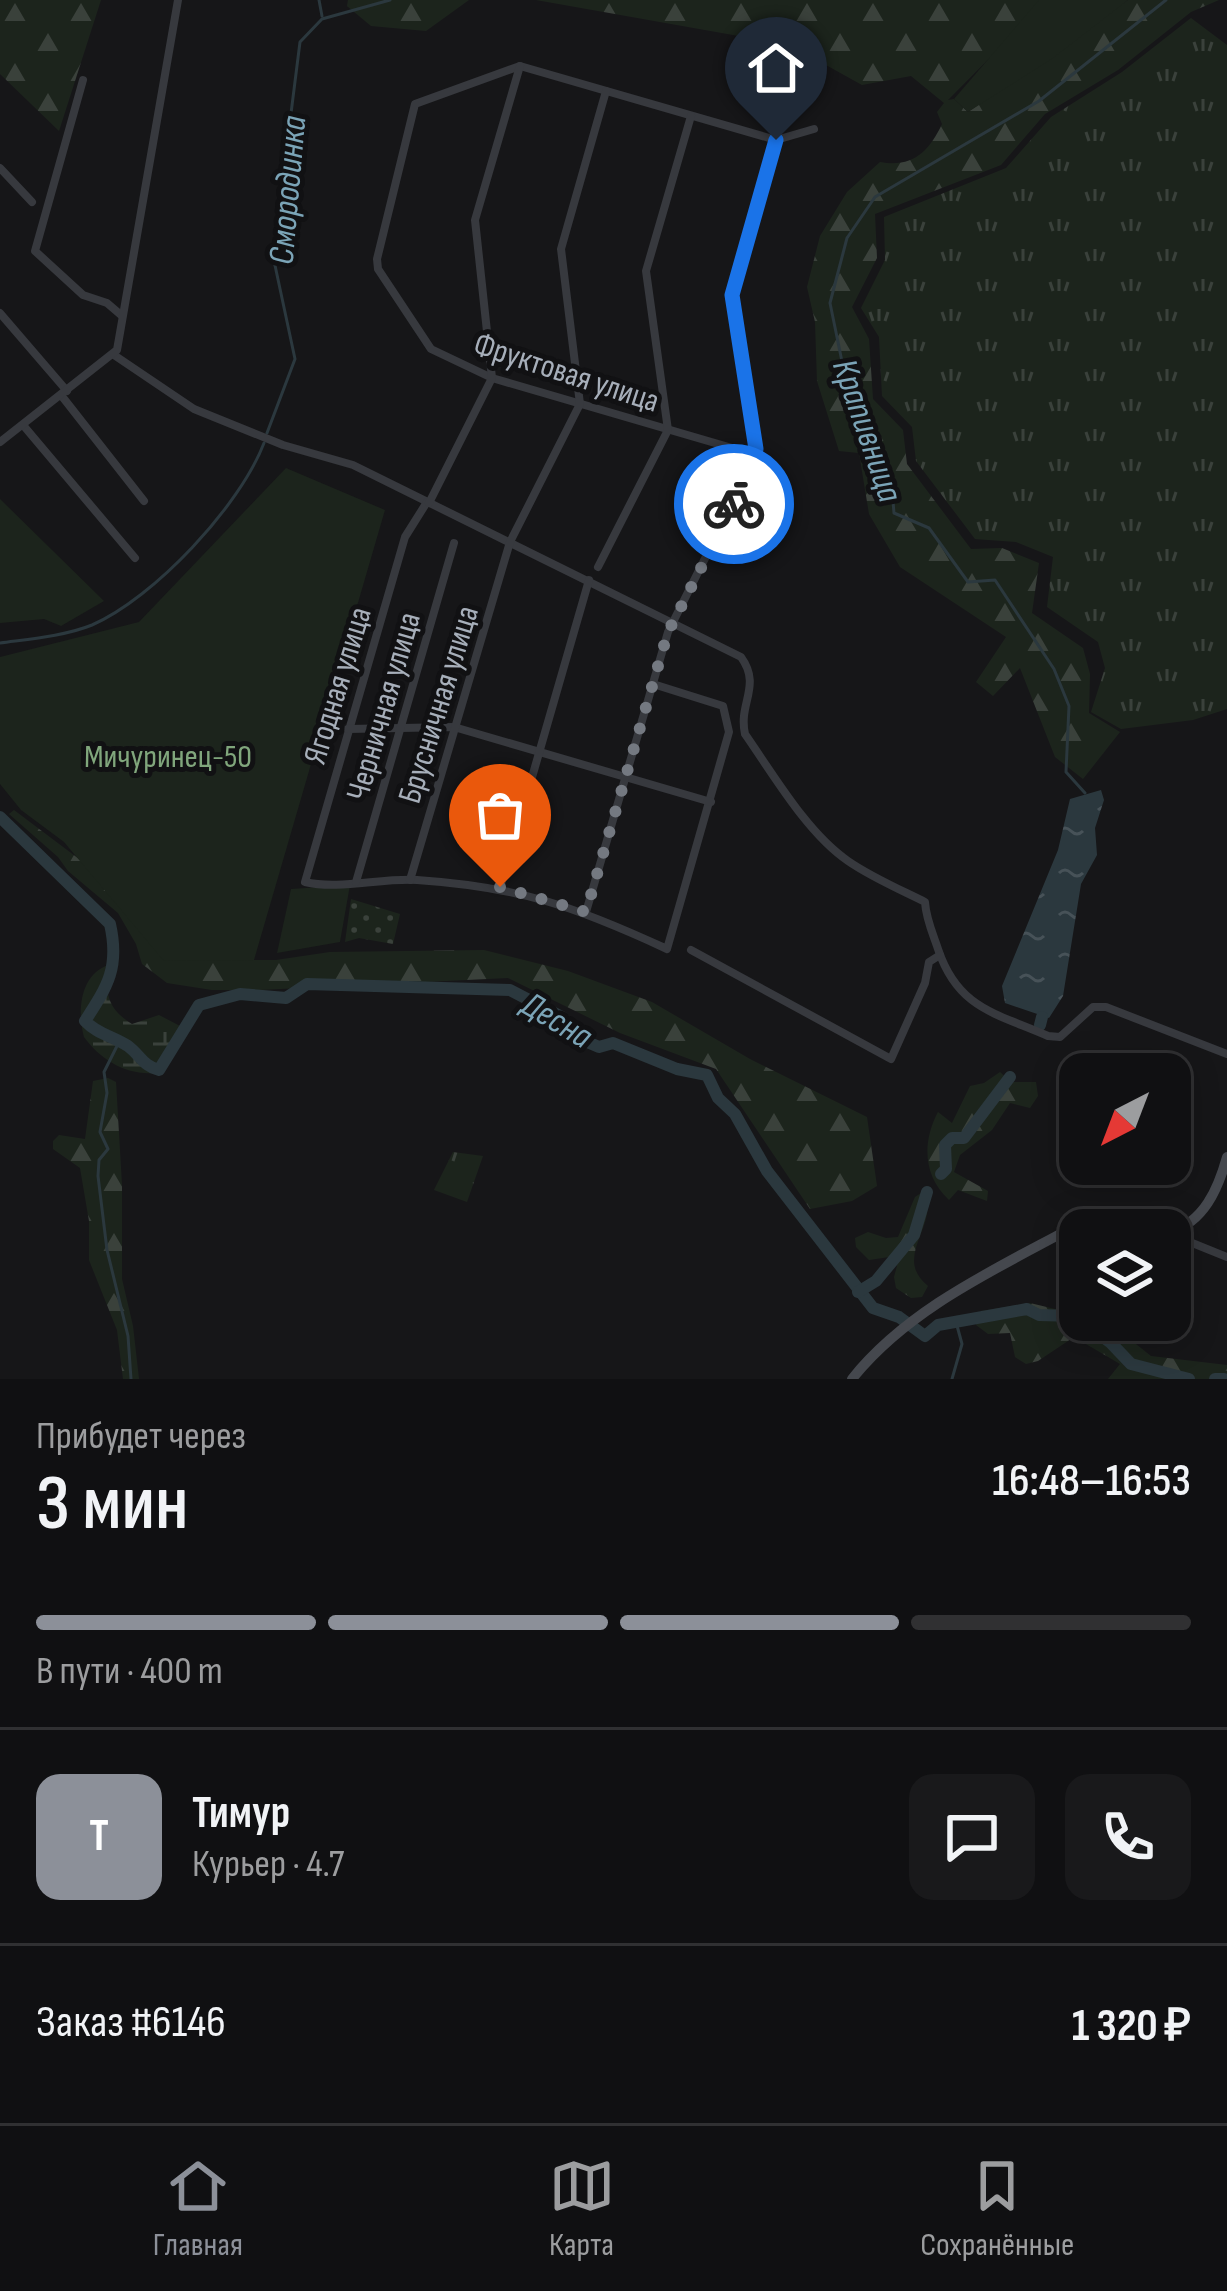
<!DOCTYPE html>
<html lang="ru">
<meta charset="utf-8">
<style>
body{margin:0;font-family:"Sofia Sans Condensed",sans-serif;background:#19191b;color:#f1f3f6;height:100vh;display:flex;flex-direction:column;font-size:45px;white-space:nowrap}
*{box-sizing:border-box;margin:0}
p{font-size:39px;color:#9c9d9f}
.icon{flex:none;width:66px;height:66px;fill:none;stroke:currentColor;stroke-width:2;stroke-linecap:round;stroke-linejoin:round}
.map{position:relative;height:1379px;overflow:hidden}
.details{display:flex;flex-direction:column;background:#101012;flex:1}
.details>*{flex:none}
.needle{width:78px;rotate:222deg}
.tools{position:absolute;left:1059px;top:1053px;display:grid;gap:24px}
.tools a{display:grid;place-items:center;width:132px;height:132px;border-radius:24px;background:#101012;box-shadow:0 6px 30px #0003,0 0 0 3px #303032;font-size:60px}
.pin{position:absolute;display:grid;place-items:center;width:102px;height:102px;color:#fff;margin:-123px -51px;border-radius:50% 50% 50% 0;rotate:-45deg;box-shadow:0 0 12px #0007}
.pin .icon{rotate:45deg}
.courier{position:absolute;display:grid;place-items:center;width:120px;height:120px;margin:-60px;border:9px solid #1a73e8;border-radius:50%;background:#fff;color:#222;box-shadow:0 3px 15px #0007}
.headline em{font-style:normal;font-weight:600}
.headline div{display:flex;flex-direction:column-reverse}
.headline{display:flex;align-items:center;justify-content:space-between;height:204px;padding:0 36px}
h1{font-size:78px;font-weight:600;line-height:90px}
.bar{display:grid;grid-template-columns:repeat(4,1fr);gap:18px 12px;align-content:center;height:144px;padding:0 36px}
.bar i{height:15px;border-radius:9px;background:#303032}
.bar .on{background:#8c9099}
.bar p{grid-column:span 4}
.line{display:flex;align-items:center;gap:30px;padding:0 36px;border-top:3px solid #303032}
.line div{flex:1}
.round{display:grid;place-items:center;flex:none;width:126px;height:126px;border-radius:24px;background:#19191b}
.dock{display:flex;justify-content:space-around;align-items:center;height:168px;border-top:3px solid #303032;background:#101012;font-size:33px;color:#9c9d9f}
.dock a{display:grid;justify-items:center;gap:6px}
.dock .on{color:#8c9099}
.map>svg:first-child{display:block}
</style>
<div class="map">
<svg width="1227" height="1379" viewBox="0 0 1227 1379">
<defs>
<pattern id="grass-tufts" width="24" height="20" patternUnits="userSpaceOnUse" patternTransform="scale(3)"><rect width="24" height="20" fill="#1c241c"/><path d="M3 7l-1-3M5 7V3M7 7l1-3M15 17l-1-3M17 17v-4M19 17l1-3" fill="none" stroke="#3a413b"/></pattern>
<pattern id="forest-firs" width="22" height="20" patternUnits="userSpaceOnUse" patternTransform="scale(3)"><rect width="22" height="20" fill="#1c241c"/><path d="M5 1l3.5 6h-7zM16 11l3.5 6h-7z" fill="#3a413b"/></pattern>
<pattern id="wetland-marsh" width="20" height="14" patternUnits="userSpaceOnUse" patternTransform="scale(3)"><rect width="20" height="14" fill="#1c241c"/><path d="M1 5h8M5 5V1M11 12h8M15 12V8" fill="none" stroke="#3a413b"/></pattern>
<pattern id="park-dots" width="8" height="8" patternUnits="userSpaceOnUse" patternTransform="scale(3)"><rect width="8" height="8" fill="#1c241c"/><path d="M2 2h.1M6 6h.1" fill="none" stroke="#3a413b" stroke-width="1.8" stroke-linecap="round"/></pattern>
<pattern id="water-ripples" width="26" height="14" patternUnits="userSpaceOnUse" patternTransform="scale(3)"><rect width="26" height="14" fill="#2b383e"/><path d="M2 4q2-2 4 0t4 0M15 11q2-2 4 0t4 0" fill="none" stroke="#475258"/></pattern>
</defs>
<rect width="100%" height="100%" fill="#161618"/>
<g fill="url(#grass-tufts)">
<path d="M1191 18 1227 45V709L1193 720 1121 729 1091 712 1105 668 1098 642 1047 607 1053 557 1016 542 975 539 916 461 912 427 882 396 879 337 861 308 885 260 884 217 1006 168 1051 117 1122 72Z"/>
<path d="M453 1152 483 1156 467 1202 434 1190Z"/>
</g>
<g fill="url(#forest-firs)">
<path d="M0 0H101L59 131 0 74Z"/>
<path d="M348 0H469L426 31 371 26 347 6Z"/>
<path d="M536 0H1047L948 100 954 99 968 112 1128 0H1219L1191 12 1118 70 1045 114 1001 165 875 214 877 258 852 307 869 339 873 399 903 430 907 464 971 549 1002 548 1039 563 1032 613 1083 648 1090 674 1089 713 1120 732 1083 779 1055 757 1020 668 993 696 976 682 1006 637 900 567 869 514 859 453 839 451 817 381 815 322 807 287 820 236 847 192 880 162C912 168 929 152 942 124L937 112 944 103 911 76 862 85 790 45Z"/>
<path d="M14 810 83 862 246 960H276L330 952 484 950 568 971 652 1002 750 1059 867 1117 877 1186 852 1201 810 1209 716 1069 620 1033 508 978 259 990H212L167 983 142 964 136 944 118 913 68 871 58 857 9 814Z"/>
<path d="M1000 1072 1011 1082H1036L1038 1096 1030 1108 1010 1103 992 1130 960 1155 954 1172 988 1191 987 1201 958 1190 949 1200C923 1176 922 1142 938 1112L952 1123 970 1086 984 1083Z"/>
<path d="M108 1078 116 1082 122 1185V1279L133 1326 139 1379H123L117 1330 89 1260V1221L80 1168 53 1149V1141L59 1135 85 1139 93 1081Z"/>
<path d="M924 1191C941 1225 891 1256 928 1286L922 1297 911 1298 896 1288 894 1277 897 1266 889 1257 869 1260 856 1247 855 1238 868 1232 886 1238 898 1237 915 1197Z"/>
<path d="M1030 1303 1080 1315V1320L1107 1321 1151 1356 1227 1365V1379H1108L1120 1364 1074 1337 1038 1361 1026 1364 1015 1357 1010 1333 988 1334 976 1325 981 1311Z"/>
</g>
<path fill="url(#wetland-marsh)" d="M109 965C104 991 107 1009 132 1024L159 1015 180 1026 166 1059 154 1073C125 1075 100 1059 84 1037 77 1011 80 974 109 965Z"/>
<path fill="url(#park-dots)" d="M351 899 400 914 393 944 359 938 345 942Z"/>
<g fill="#1c241c">
<path d="M1039 0H1128L1053 58 968 112 954 99Z"/>
<path d="M286 468 385 510 254 960 164 961 64 842 21 810 0 784V657L139 622Z"/>
<path d="M0 499 104 601 61 626 44 619 0 623Z"/>
<path d="M350 885 340 942 277 953 291 889Z"/>
</g>
<path fill="url(#water-ripples)" d="M1101 790 1104 800 1095 828 1097 855 1081 884 1063 996 1049 1018 1005 1003 1002 986 1058 850 1070 799Z"/>
<g fill="none" stroke-linecap="round" stroke-linejoin="round">
<g stroke="#2b383e" stroke-width="3">
<path d="M319 0 322 16"/>
<path d="M267 433 295 359 273 256 300 42 322 19 390 0"/>
<path d="M0 643C29 639 65 636 92 625 154 598 240 506 264 443"/>
<path d="M1085 793 1066 772 1069 706 1054 669 995 580 968 582 929 528 894 513 891 478 859 425 847 386 830 303 847 238 875 197 1039 101 1166 0"/>
<path d="M119 1042 104 1072 107 1093 100 1132 108 1149 99 1160 98 1176 107 1250 128 1336 131 1379"/>
<path d="M952 1379 962 1344 956 1322"/>
<path d="M1183 1379 1184 1378"/>
</g>
<g stroke="#2b383e" stroke-width="12">
<path d="M0 817 110 924C120 968 107 987 85 1021 97 1034 113 1036 128 1046 140 1055 143 1066 159 1070L199 1005 240 994 286 998 307 984 510 990 562 1017 585 1041 599 1047 613 1043 677 1069 707 1075 718 1098 735 1114 767 1171 873 1308 899 1317 925 1336 938 1325 1027 1309 1039 1315 1075 1316 1111 1343 1131 1364 1189 1379"/>
<path d="M1040 1025 1042 1017"/>
<path d="M941 1174 946 1169 945 1145 952 1138H964L1010 1077"/>
<path d="M858 1292 876 1281 914 1235 927 1192"/>
<path d="M1215 1379H1224"/>
</g>
<g stroke="#37393e" stroke-width="8">
<path d="M83 80 35 251 83 295 107 303 121 315"/>
<path d="M0 168 32 202"/>
<path d="M0 313 67 391"/>
<path d="M114 355 194 409 283 445 353 465 741 657C762 686 738 703 745 734 773 774 807 833 848 861 871 877 899 889 925 902 926 919 933 934 938 949 958 1009 996 1013 1048 1036L1060 1037 1093 1007H1106L1227 1054"/>
<path d="M61 395 144 501"/>
<path d="M23 425 135 558"/>
<path d="M0 442 117 350 178 0"/>
<path d="M756 455 492 378 431 349 378 269 377 259 415 104 520 66 776 140 814 129"/>
<path d="M427 502 405 537 305 882C339 890 380 878 417 880 520 887 574 906 667 949L729 732 723 706 653 684"/>
<path d="M429 503 492 378 475 220 520 66"/>
<path d="M598 567 668 430 646 271 691 116"/>
<path d="M348 729 454 727 711 802"/>
<path d="M410 880 510 542 580 404 561 249 606 91"/>
<path d="M356 882 454 543"/>
<path d="M500 888 589 580"/>
<path d="M586 912 668 632 754 461 756 450 732 298 776 140"/>
<path d="M691 950 891 1059 925 983 929 962 940 955"/>
<path d="M1170 1234 1227 1257"/>
</g>
<g stroke="#45484e" stroke-width="10">
<path d="M1170 1232C1204 1222 1218 1189 1227 1157"/>
<path d="M852 1379C911 1305 1005 1265 1086 1220 1110 1214 1129 1223 1152 1230"/>
</g>
</g>
<g fill="none" stroke-linecap="round" stroke-linejoin="round">
<path stroke="#747981" stroke-width="12" stroke-dasharray="0 21.6" d="M500 887 586 912 668 632 734 504"/>
<path stroke="#1a73e8" stroke-width="15" d="M734 504 756 449 732 295 776 140"/>
</g>
<g text-anchor="middle" stroke-width="10" stroke-linejoin="round" paint-order="stroke">
<g font-size="33" fill="#a7afba" stroke="#111113">
<text transform="translate(567 371) rotate(18)" y="12">Фруктовая улица</text>
<text transform="translate(336 685) rotate(-73)" y="12">Ягодная улица</text>
<text transform="translate(437 704) rotate(-73)" y="12">Брусничная улица</text>
<text transform="translate(382 706) rotate(-74)" y="12">Черничная улица</text>
</g>
<g font-size="33" fill="#80a67c" stroke="#111113">
<text x="168" y="767">Мичуринец-50</text>
</g>
<g font-size="36" font-style="italic" fill="#7ba4b7" stroke="#111113">
<text transform="translate(286 190) rotate(-85)" y="13">Смородинка</text>
<text transform="translate(869 430) rotate(71)" y="13">Крапивница</text>
<text transform="translate(558 1019) rotate(31)" y="13">Десна</text>
</g>
</g>
</svg>
<div class="tools">
<a><svg class="needle" viewBox="-14 -14 28 28"><path d="M0-13l5 13h-10z" fill="#e53935"/><path d="M0 13l5-13h-10z" fill="#9c9d9f"/></svg></a>
<a><svg class="icon" aria-label="layers" viewBox="0 0 24 24"><path d="M12 4l9 5-9 5-9-5zM3 14l9 5 9-5"/></svg></a>
</div>
<div class="pin" style="left:500px;top:887px;background:#ea580c"><svg class="icon" aria-label="bag" viewBox="0 0 24 24"><path d="M5 8h14l-1 12H6zM9 8a3 3 0 0 1 6 0"/></svg></div>
<div class="pin" style="left:776px;top:140px;background:#1f2937"><svg class="icon" aria-label="home" viewBox="0 0 24 24"><path d="M3 11l9-7 9 7M6 9v11h12V9"/></svg></div>
<div class="courier" style="left:734px;top:504px"><svg class="icon" aria-label="bike" viewBox="0 0 24 24"><circle cx="6" cy="16" r="4"/><circle cx="18" cy="16" r="4"/><path d="M6 16l4-8h5l3 8M10 8l3 8H6M13 5h3"/></svg></div>
</div>
<section class="details">
<div class="headline"><div><h1>3 мин</h1><p>Прибудет через</p></div><em>16:48–16:53</em></div>
<div class="bar"><i class="on"></i><i class="on"></i><i class="on"></i><i></i><p>В пути · 400 m</p></div>
<div class="line" style="height:216px"><b class="round" style="background:#8c9099;color:#fff">Т</b><div><b>Тимур</b><p>Курьер · 4.7</p></div><a class="round"><svg class="icon" aria-label="chat" viewBox="0 0 24 24"><path d="M4 5h16v11H9l-5 4z"/></svg></a><a class="round"><svg class="icon" aria-label="phone" viewBox="0 0 24 24"><path d="M5 4h4l2 5-3 2q2 4 5 5l2-3 5 2v4C11 20 4 13 5 4z"/></svg></a></div>
<div class="line" style="height:156px"><div>Заказ #6146</div><b>1 320 ₽</b></div>
</section>
<nav class="dock">
<a class="on"><svg class="icon" aria-label="home" viewBox="0 0 24 24"><path d="M3 11l9-7 9 7M6 9v11h12V9"/></svg>Главная</a>
<a><svg class="icon" aria-label="map" viewBox="0 0 24 24"><path d="M3 6l6-2 6 2 6-2v14l-6 2-6-2-6 2zM9 4v14M15 6v14"/></svg>Карта</a>
<a><svg class="icon" aria-label="saved" viewBox="0 0 24 24"><path d="M7 4h10v16l-5-4-5 4z"/></svg>Сохранённые</a>
</nav>
